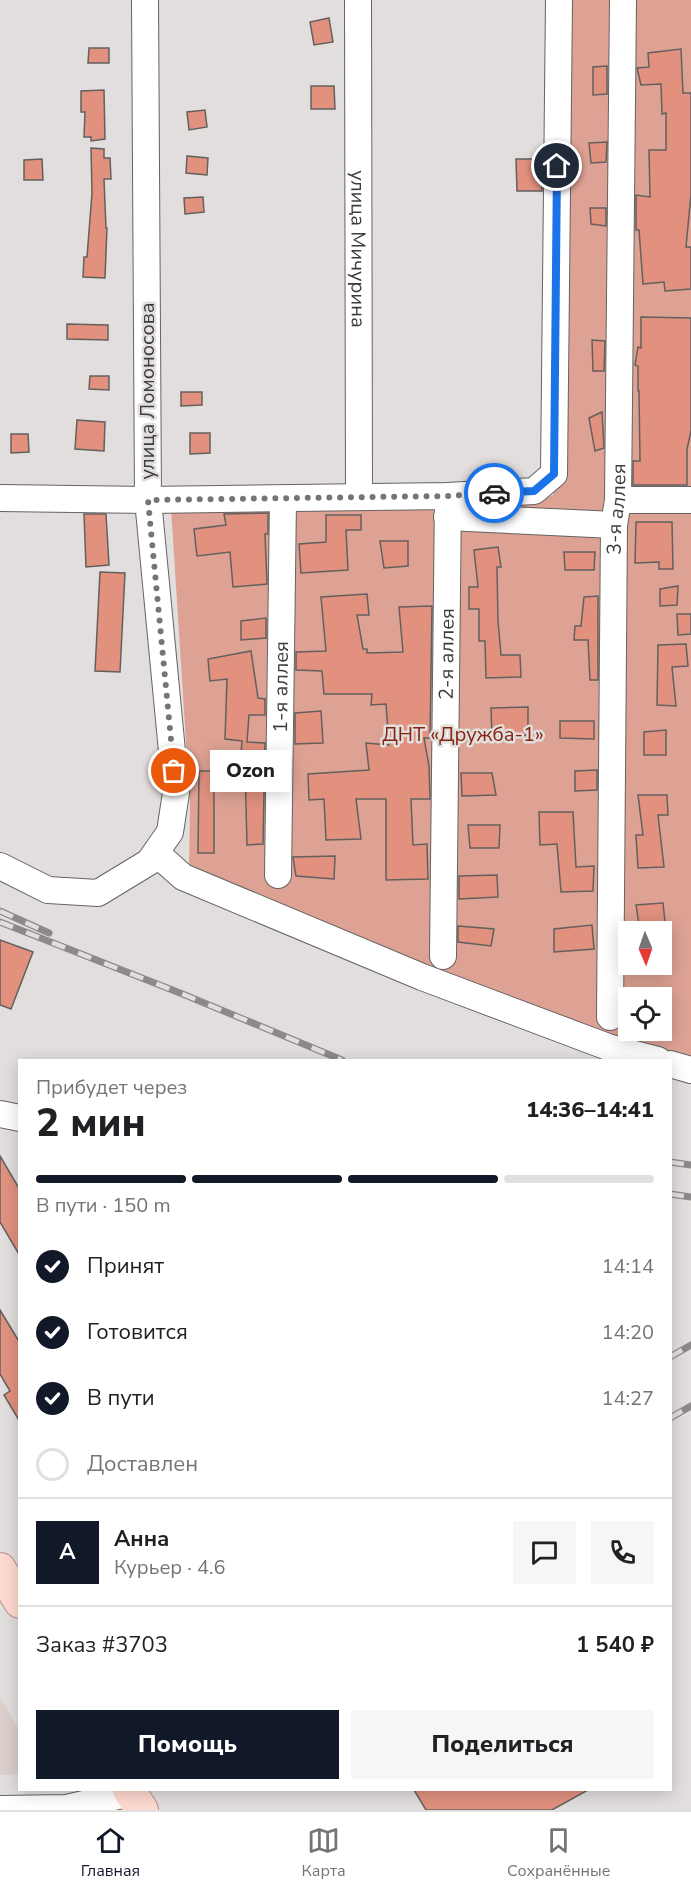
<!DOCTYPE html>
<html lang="ru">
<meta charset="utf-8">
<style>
body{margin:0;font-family:"Nunito Sans",sans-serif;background:#f6f6f6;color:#202124;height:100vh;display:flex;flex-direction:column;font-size:22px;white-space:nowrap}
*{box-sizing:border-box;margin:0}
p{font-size:20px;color:#757577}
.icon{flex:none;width:33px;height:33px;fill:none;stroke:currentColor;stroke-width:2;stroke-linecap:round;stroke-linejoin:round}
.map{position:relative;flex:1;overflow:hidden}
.panel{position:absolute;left:18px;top:1059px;width:654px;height:732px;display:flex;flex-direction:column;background:#fff;border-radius:0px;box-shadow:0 3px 15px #0003}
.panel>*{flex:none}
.needle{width:39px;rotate:178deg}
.controls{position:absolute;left:618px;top:921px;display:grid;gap:12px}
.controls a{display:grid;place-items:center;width:54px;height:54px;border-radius:0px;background:#fff;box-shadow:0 3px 15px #0003;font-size:30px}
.pin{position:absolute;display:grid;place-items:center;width:51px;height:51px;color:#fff;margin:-26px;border:3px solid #fff;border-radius:50%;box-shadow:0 2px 6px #0007}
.courier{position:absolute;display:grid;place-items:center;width:60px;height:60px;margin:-30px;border:4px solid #1a73e8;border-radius:50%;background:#fff;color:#222;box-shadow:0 2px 8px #0007}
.bubble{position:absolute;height:42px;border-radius:0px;background:#fff;box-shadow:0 3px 15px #0003;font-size:20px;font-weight:800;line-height:42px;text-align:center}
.summary em{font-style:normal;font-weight:800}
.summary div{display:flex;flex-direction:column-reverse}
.summary{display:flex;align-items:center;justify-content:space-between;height:102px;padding:0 18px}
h1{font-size:39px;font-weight:800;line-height:45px}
.bar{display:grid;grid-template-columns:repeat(4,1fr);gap:9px 6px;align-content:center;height:72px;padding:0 18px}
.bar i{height:8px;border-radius:4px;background:#e0e0e0}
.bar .on{background:#111827}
.bar p{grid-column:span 4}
.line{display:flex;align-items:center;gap:15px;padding:0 18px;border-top:2px solid #e0e0e0}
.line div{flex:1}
.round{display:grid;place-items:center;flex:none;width:63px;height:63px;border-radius:0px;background:#f6f6f6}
ol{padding:0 18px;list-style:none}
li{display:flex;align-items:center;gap:18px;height:66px}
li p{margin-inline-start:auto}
li .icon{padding:6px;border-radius:50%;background:#111827;color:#fff;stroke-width:4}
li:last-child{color:#757577}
li i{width:33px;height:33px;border:3px solid #e0e0e0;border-radius:50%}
.primary-button{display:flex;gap:12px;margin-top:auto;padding:12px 18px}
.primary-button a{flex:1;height:69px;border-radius:0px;background:#111827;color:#fff;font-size:24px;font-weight:800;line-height:69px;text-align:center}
.primary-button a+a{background:#f6f6f6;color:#202124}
.menu{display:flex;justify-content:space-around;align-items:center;height:84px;border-top:2px solid #e0e0e0;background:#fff;font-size:16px;color:#757577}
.menu a{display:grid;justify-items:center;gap:3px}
.menu .on{color:#111827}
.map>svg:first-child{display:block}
</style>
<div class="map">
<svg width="691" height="1810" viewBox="0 0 691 1810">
<rect width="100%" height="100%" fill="#e2dedd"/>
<path fill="#dbcfcc" d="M0 1697 19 1730V1774L0 1775Z"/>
<path fill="#dda294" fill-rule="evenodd" d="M564 0H691V1060L606 1035 189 871 190 804 171 508 512 505 530 504 553 495 565 466ZM628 932H662V964H628ZM628 998H662V1030H628Z"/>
<g fill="#e1917e" stroke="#63605f" stroke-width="1.5">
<path d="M329 18 333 42 314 45 310 22Z"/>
<path d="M89 48H109V63H88Z"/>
<path d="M681 49 683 93H691V194L686 247H691V289L665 291 664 282 643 284 639 230H636V195L650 197 649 150H666V113L662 114 661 84 641 85 637 68 649 67 648 53Z"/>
<path d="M607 66V94L593 95V67Z"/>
<path d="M311 86H334L335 109H311Z"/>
<path d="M104 90 105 139 91 141V137H84L85 112H81V91Z"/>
<path d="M205 110 207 127 189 130 187 112Z"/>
<path d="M607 142 606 162 591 163 589 143Z"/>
<path d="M91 148 104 149V158H110L111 179H104L106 228H107L105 278 83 277 84 257H87L92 193Z"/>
<path d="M187 156 208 158 207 175 186 173Z"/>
<path d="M42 159 43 180H24V160Z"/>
<path d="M516 159H541L542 191H517Z"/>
<path d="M203 197 204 212 185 214 184 198Z"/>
<path d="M590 208H606V226L591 224Z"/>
<path d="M641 317 691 318V431L687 449V485H633V461H640L639 391H638V366L635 365 638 347 641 348Z"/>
<path d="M67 324 108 325V340L67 339Z"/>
<path d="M592 340 605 341 604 371H593Z"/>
<path d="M90 376H109V390L89 389Z"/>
<path d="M181 392H202V405L181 406Z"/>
<path d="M602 412 604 448 595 451 589 418Z"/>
<path d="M77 420 105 422 104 451 75 449Z"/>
<path d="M190 433H210V453L190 454Z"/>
<path d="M11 434H28L29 452 11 453Z"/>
<path d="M268 513V534H265L267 584 233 587 230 552 197 556 194 529 226 525 224 514Z"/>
<path d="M84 514H106L109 565 86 567Z"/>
<path d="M326 515H361V530H346L348 570 301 573 299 544 326 542Z"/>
<path d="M636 522H672L673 569H659V562L635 563Z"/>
<path d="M380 541H408V566L384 568Z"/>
<path d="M498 547 501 567H497L498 621 501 655H520L521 677 486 678 485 641H479V609H469V587H478L474 550Z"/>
<path d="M564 552H595L594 570H565Z"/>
<path d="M100 572 125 573 120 672 95 671Z"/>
<path d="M678 586 677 605 660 606V589Z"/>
<path d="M367 594 369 615H357L363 649H367V653L403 652 399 607 432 606 430 738H424L429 766 430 799H411L413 845 427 844 428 879 386 880V799H356L361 839 326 840 324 799 309 800 308 774 369 770 366 743 389 745 386 704 371 705 372 694H324L322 671 296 670V652L326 651 321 597Z"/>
<path d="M598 596V680H590L588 640H574L575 626H581L584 597Z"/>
<path d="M677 614H691V634L678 635Z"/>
<path d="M266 618V638L241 640V621Z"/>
<path d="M686 644 688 666 672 667 676 706 657 705 658 645Z"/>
<path d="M251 651 258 698 265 699V715H249L247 742 265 743 263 844 247 845 245 767H240L242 741 225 739 227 679 210 681 208 659Z"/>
<path d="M528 707V735L492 738 491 708Z"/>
<path d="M321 711 323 743 295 744V713Z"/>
<path d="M560 721H594V739L560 738Z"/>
<path d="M666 730V755H644V732Z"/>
<path d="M597 770V790L575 791V771Z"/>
<path d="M199 771H214V853H198Z"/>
<path d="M461 773H492L496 795 462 796Z"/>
<path d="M638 795H667L668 815H658L664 867 638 868 636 835H643Z"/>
<path d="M539 812H573L576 867 594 866 593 891 561 892 557 844 540 845Z"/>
<path d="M468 825H500L499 848H470Z"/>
<path d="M335 856 334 879 296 876 293 857Z"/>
<path d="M497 875 498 897 459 899V876Z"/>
<path d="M663 903 665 922 639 925 636 905Z"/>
<path d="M592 925 594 949 554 952V929Z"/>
<path d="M458 926 494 929 491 946 458 942Z"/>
<path d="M0 940 33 952 11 1009 0 1005Z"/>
<path d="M0 1156 20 1190V1256L0 1222Z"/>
<path d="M0 1310 20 1343V1422L4 1395 10 1391 0 1374Z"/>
<path d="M414 1790H588L552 1810H426Z"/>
</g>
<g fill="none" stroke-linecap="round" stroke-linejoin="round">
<g stroke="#666362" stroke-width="28">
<g id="minor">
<path id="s1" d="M358 0 359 497"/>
<path d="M0 498 148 500 448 496 534 491 554 474 559 0"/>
<path d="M618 500H691"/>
<path d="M447 517 614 525"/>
<path d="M156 853 183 877 422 977 608 1047 658 1060"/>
<path d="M0 866 48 890 98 893 149 862 170 832 176 793 148 500 145 0"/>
<path id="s2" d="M278 875 283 499"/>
<path id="s3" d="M443 956 448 496"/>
<path id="s4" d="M610 1017 614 525 618 500 623 0"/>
<path d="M670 1064 691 1070"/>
<path d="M0 1114 20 1118"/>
<path d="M0 1809 67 1808 131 1793"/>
</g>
</g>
<g stroke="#ba9187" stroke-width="34">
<g id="major">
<path d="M0 1569 20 1602"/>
<path d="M129 1790 142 1810"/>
</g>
</g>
<use href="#minor" stroke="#fff" stroke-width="26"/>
<use href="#major" stroke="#fed9d0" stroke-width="32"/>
<g stroke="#8c8a89" stroke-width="7">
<g id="rail">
<path d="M0 911 49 933"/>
<path d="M0 922 185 995 342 1060"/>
<path d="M670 1162 691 1165"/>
<path d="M670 1194 691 1197"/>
<path d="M670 1357 691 1345"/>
<path d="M670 1418 691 1406"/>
</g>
</g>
<use href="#rail" stroke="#e2dedd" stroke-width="4.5" stroke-dasharray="14" stroke-linecap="butt"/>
</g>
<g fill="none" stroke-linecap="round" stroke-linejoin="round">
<path stroke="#777574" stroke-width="6" stroke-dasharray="0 10.8" d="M174 771 148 500 448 496 494 493"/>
<path stroke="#1a73e8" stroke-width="8" d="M494 493 534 491 554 474 557 166"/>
</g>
<g text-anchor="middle" stroke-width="5" stroke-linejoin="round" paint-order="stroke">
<g font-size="20" fill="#3d3c3c" stroke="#e2dedd">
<text dy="7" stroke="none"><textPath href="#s1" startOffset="249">улица Мичурина</textPath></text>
<text transform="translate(147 391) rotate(-90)" y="7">улица Ломоносова</text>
<text dy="7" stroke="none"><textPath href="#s4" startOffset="508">3-я аллея</textPath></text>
<text dy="7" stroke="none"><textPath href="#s3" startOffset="302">2-я аллея</textPath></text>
<text dy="7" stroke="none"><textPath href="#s2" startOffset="188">1-я аллея</textPath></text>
</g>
<g font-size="20" fill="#83250f" stroke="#e2dedd">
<text x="463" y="741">ДНТ «Дружба-1»</text>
</g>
</g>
</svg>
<div class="controls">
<a><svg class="needle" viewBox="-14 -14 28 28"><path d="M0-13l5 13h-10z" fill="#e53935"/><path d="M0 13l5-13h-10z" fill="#757577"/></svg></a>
<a><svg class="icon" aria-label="locate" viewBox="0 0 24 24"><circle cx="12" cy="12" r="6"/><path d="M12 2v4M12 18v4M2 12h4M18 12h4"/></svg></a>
</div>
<div class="pin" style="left:174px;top:771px;background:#ea580c"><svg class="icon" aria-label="bag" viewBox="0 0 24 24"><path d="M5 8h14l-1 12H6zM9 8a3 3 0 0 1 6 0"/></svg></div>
<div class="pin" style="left:557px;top:166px;background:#1f2937"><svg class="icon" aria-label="home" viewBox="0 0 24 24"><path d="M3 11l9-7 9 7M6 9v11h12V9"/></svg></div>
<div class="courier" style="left:494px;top:493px"><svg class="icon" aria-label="car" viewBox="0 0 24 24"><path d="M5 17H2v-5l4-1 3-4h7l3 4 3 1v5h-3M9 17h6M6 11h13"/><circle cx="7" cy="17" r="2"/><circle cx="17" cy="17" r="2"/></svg></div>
<div class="bubble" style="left:210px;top:750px;width:81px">Ozon</div>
<section class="panel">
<div class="summary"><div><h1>2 мин</h1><p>Прибудет через</p></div><em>14:36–14:41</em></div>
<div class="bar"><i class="on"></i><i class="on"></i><i class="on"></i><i></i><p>В пути · 150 m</p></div>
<ol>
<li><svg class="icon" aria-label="check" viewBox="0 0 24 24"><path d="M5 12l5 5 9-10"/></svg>Принят<p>14:14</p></li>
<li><svg class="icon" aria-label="check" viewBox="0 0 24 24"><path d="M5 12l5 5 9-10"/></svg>Готовится<p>14:20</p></li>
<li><svg class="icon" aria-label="check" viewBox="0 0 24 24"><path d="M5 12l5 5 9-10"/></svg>В пути<p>14:27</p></li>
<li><i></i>Доставлен</li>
</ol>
<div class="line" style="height:108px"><b class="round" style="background:#111827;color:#fff">А</b><div><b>Анна</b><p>Курьер · 4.6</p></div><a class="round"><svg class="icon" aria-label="chat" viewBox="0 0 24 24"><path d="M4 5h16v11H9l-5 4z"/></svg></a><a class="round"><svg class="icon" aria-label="phone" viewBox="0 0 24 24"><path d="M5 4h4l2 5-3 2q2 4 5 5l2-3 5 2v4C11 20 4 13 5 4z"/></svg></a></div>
<div class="line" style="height:78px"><div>Заказ #3703</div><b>1 540 ₽</b></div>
<div class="primary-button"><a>Помощь</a><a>Поделиться</a></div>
</section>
</div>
<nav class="menu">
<a class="on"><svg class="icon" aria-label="home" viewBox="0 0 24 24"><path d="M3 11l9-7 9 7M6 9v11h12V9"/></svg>Главная</a>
<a><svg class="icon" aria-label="map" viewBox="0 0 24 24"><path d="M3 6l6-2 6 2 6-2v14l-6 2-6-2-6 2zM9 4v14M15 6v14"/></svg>Карта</a>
<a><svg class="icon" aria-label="saved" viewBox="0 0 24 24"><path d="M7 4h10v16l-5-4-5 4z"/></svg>Сохранённые</a>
</nav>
